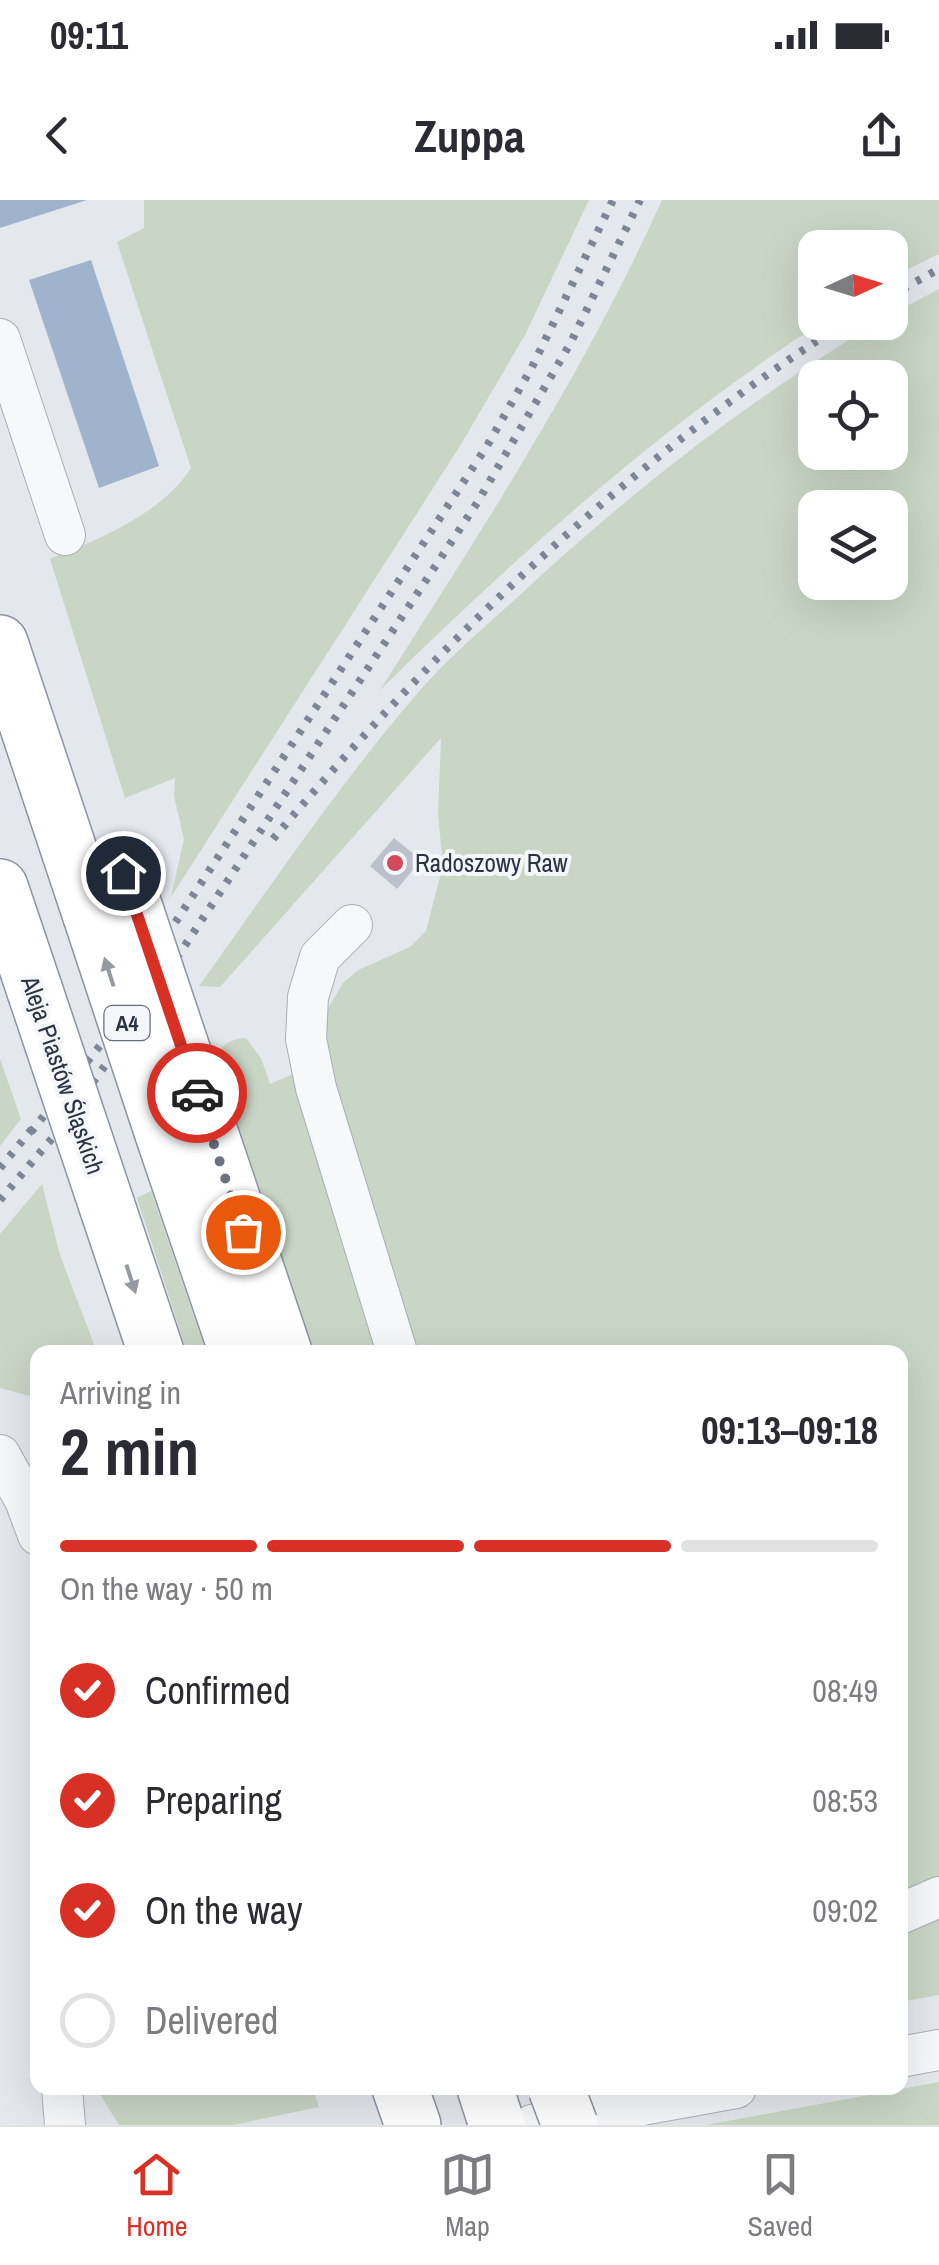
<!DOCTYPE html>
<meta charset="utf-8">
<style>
body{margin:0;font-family:"Archivo Narrow",sans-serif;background:#f7f7f7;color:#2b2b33;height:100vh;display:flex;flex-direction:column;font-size:38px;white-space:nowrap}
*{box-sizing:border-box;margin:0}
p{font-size:32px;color:#7c7c81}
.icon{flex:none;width:55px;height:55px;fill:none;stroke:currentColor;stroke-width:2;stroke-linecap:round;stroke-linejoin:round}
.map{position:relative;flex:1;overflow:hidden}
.sheet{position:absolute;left:30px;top:1145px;width:878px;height:750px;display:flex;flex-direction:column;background:#fff;border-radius:20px;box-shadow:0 10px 40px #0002}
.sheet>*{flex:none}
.needle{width:65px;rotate:86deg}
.tools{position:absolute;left:798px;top:30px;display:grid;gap:20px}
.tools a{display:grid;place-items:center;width:110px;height:110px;border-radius:20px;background:#fff;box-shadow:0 10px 40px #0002;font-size:50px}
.pin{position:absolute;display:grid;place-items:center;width:85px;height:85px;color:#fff;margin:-42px;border:5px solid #fff;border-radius:50%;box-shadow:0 2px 10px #0007}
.courier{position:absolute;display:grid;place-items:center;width:100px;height:100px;margin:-50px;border:8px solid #d93025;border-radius:50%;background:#fff;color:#222;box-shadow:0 2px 12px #0007}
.head em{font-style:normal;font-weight:800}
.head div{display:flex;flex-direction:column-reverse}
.head{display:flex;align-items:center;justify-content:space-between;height:170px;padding:0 30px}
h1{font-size:65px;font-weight:800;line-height:75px}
.bar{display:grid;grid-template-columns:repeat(4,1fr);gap:15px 10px;align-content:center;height:120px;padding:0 30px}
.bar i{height:12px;border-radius:8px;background:#e1e1e2}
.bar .selected{background:#d93025}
.bar p{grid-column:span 4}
ol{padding:0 30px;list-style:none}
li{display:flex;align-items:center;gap:30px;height:110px}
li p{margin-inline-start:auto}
li .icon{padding:10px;border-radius:50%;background:#d93025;color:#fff;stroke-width:4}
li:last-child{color:#7c7c81}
li i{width:55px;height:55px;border:5px solid #e1e1e2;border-radius:50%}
.status{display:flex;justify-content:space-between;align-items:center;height:70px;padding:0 50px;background:#fff;direction:ltr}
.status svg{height:28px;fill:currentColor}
header{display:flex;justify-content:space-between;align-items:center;height:130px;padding:0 30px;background:#fff;font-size:45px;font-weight:800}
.tabs{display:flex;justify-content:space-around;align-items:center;height:140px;border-top:2px solid #e1e1e2;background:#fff;font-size:28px;color:#7c7c81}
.tabs a{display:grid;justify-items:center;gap:5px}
.tabs .selected{color:#d93025}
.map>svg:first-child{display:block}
</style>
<div class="status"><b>09:11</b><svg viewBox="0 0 49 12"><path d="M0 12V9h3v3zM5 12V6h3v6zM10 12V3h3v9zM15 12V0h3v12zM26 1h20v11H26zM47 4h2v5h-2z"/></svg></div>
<header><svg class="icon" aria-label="back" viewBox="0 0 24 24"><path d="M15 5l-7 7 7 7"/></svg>Zuppa<svg class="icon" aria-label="share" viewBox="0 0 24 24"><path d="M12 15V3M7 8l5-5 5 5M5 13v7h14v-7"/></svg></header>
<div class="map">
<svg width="939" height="1925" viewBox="0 0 939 1925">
<rect width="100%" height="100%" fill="#e4e7ec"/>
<g fill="#c9d6c5" fill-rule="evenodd">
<path d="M144 0H589L525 135 460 246 171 697 184 639 174 596 175 578 125 598 50 359C99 339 162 314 191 268L117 42 144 28Z"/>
<path d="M662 0H939V54L890 78V48H815V122L821 123C659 227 517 356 380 490 481 331 585 172 662 0Z"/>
<path d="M939 89V1689L900 1705V1152H410L327 891 320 822 343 783 358 770 410 747 426 731 443 665 438 614 441 538 220 787 199 786C271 686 340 582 422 488 452 454 488 424 521 394 635 288 744 204 876 123L890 122V115ZM815 178H890V252H815ZM815 308H890V382H815Z"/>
<path d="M246 838 261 858 270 884 298 872 387 1152H311L214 861C221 846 228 839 246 838Z"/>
<path d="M0 859 21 919 0 946Z"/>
<path d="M42 984 60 1055 97 1152H38L37 1198 0 1188V1034Z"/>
<path d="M151 991 206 1152H187L137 998Z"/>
<path d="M939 1710V1795L900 1802V1727Z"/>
<path d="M939 1882V1925H706Z"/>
<path d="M96 1888H313L319 1907 233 1925H119Z"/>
</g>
<g fill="#9fb4cc">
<path d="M0 0H87L0 28Z"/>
<path d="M91 60 159 266 99 288 29 80Z"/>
</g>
<path fill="#bbc0ca" d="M394 638 421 660 397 689 370 666Z"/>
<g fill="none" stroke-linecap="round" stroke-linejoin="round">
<g stroke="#a9aeb7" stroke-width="42">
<g id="minor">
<path d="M0 139 65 335"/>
<path d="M352 725 320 757 308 797 306 839 316 888 397 1152"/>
<path d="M0 1255 25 1300 38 1335"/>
<path d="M900 1714 939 1697"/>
<path d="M900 1857 939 1850"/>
<path d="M62 1888 65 1925"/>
<path d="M532 1925 736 1888"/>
</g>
</g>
<g stroke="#8b94a3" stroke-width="58">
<g id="highway">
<path d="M0 443 91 716"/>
<path d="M0 687 35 791"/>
<path d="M195 888 284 1152"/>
<path d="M162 931 237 1152"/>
<path d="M107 1006 156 1152"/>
<path d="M400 1888 413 1925"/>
<path d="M485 1888 497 1925"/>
</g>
</g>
<use href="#minor" stroke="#f7f8fa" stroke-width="40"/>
<use href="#highway" stroke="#fff" stroke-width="55"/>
<g stroke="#7d8696" stroke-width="8" stroke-dasharray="5 10" stroke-linecap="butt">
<path d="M890 96 939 69"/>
<path d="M273 639C440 442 627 261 846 122"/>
<path d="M118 810 487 246 532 167 613 0"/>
<path d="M31 932 134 803"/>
<path d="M0 968 37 923"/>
<path d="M0 1000 54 936 112 856 477 303 570 144 640 0"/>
</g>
<g stroke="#8b94a3" stroke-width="58" stroke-linecap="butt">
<g id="highway-bridge">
<path d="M123 673 195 888"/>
<path d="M91 716 162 931"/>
<path d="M35 791 107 1006"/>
<path d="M556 1888 570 1925"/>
</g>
</g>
<use href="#highway-bridge" stroke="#fff" stroke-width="55"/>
</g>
<defs><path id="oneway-solid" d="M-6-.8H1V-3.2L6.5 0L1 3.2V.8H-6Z" transform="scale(2.5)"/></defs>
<g fill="#959aa2">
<use href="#oneway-solid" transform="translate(109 772) rotate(-108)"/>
<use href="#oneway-solid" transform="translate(131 1079) rotate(72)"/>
</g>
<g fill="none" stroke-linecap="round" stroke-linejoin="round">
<path stroke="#6c737f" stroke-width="10" stroke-dasharray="0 18" d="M197 893 243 1032"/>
<path stroke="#d93025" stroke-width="12" d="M123 673 197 893"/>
</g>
<circle fill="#d1495b" stroke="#f4f6f9" stroke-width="4" cx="395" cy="663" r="10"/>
<g text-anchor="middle" stroke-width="8" stroke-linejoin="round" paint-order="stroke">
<rect fill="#f4f6f9" stroke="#676e7b" stroke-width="2.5" x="104.5" y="806" width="45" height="34" rx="8"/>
<g font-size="22" font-weight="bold" fill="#2b3445">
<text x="127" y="831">A4</text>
</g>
<g font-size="25" fill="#2b3445" stroke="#f4f6f9" text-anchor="start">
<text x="415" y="672">Radoszowy Raw</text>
</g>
<g font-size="25" fill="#2b3445" stroke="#f4f6f9">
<text transform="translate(63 875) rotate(71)" y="9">Aleja Piastów Śląskich</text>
</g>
</g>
</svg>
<div class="tools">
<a><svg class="needle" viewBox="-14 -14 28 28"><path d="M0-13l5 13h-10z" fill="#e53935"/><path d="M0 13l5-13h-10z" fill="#7c7c81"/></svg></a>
<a><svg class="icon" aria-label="locate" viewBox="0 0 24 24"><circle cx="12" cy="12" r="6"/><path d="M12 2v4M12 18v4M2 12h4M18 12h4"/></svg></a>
<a><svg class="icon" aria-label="layers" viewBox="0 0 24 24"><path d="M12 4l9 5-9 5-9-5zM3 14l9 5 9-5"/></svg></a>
</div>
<div class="pin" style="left:243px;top:1032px;background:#ea580c"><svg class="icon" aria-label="bag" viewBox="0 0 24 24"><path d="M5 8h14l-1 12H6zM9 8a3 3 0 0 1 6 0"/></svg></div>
<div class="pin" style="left:123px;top:673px;background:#1f2937"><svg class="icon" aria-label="home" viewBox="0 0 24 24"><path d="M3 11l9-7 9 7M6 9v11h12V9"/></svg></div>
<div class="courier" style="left:197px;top:893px"><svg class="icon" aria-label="car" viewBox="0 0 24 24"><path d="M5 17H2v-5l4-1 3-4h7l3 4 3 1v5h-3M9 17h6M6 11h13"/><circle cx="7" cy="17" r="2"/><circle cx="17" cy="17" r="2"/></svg></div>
<section class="sheet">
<div class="head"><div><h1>2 min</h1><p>Arriving in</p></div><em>09:13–09:18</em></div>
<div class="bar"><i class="selected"></i><i class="selected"></i><i class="selected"></i><i></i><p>On the way · 50 m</p></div>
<ol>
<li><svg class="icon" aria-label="check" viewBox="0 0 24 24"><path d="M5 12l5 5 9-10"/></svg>Confirmed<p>08:49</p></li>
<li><svg class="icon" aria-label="check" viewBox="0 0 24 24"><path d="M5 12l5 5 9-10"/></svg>Preparing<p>08:53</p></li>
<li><svg class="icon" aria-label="check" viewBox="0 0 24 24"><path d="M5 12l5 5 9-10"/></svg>On the way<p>09:02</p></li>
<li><i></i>Delivered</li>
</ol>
</section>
</div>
<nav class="tabs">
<a class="selected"><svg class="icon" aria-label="home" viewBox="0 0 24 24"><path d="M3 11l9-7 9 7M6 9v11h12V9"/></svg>Home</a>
<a><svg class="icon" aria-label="map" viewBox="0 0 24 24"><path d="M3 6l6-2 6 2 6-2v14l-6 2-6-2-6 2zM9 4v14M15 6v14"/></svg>Map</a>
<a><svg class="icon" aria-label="saved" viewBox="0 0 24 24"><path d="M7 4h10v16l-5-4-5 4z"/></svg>Saved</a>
</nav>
